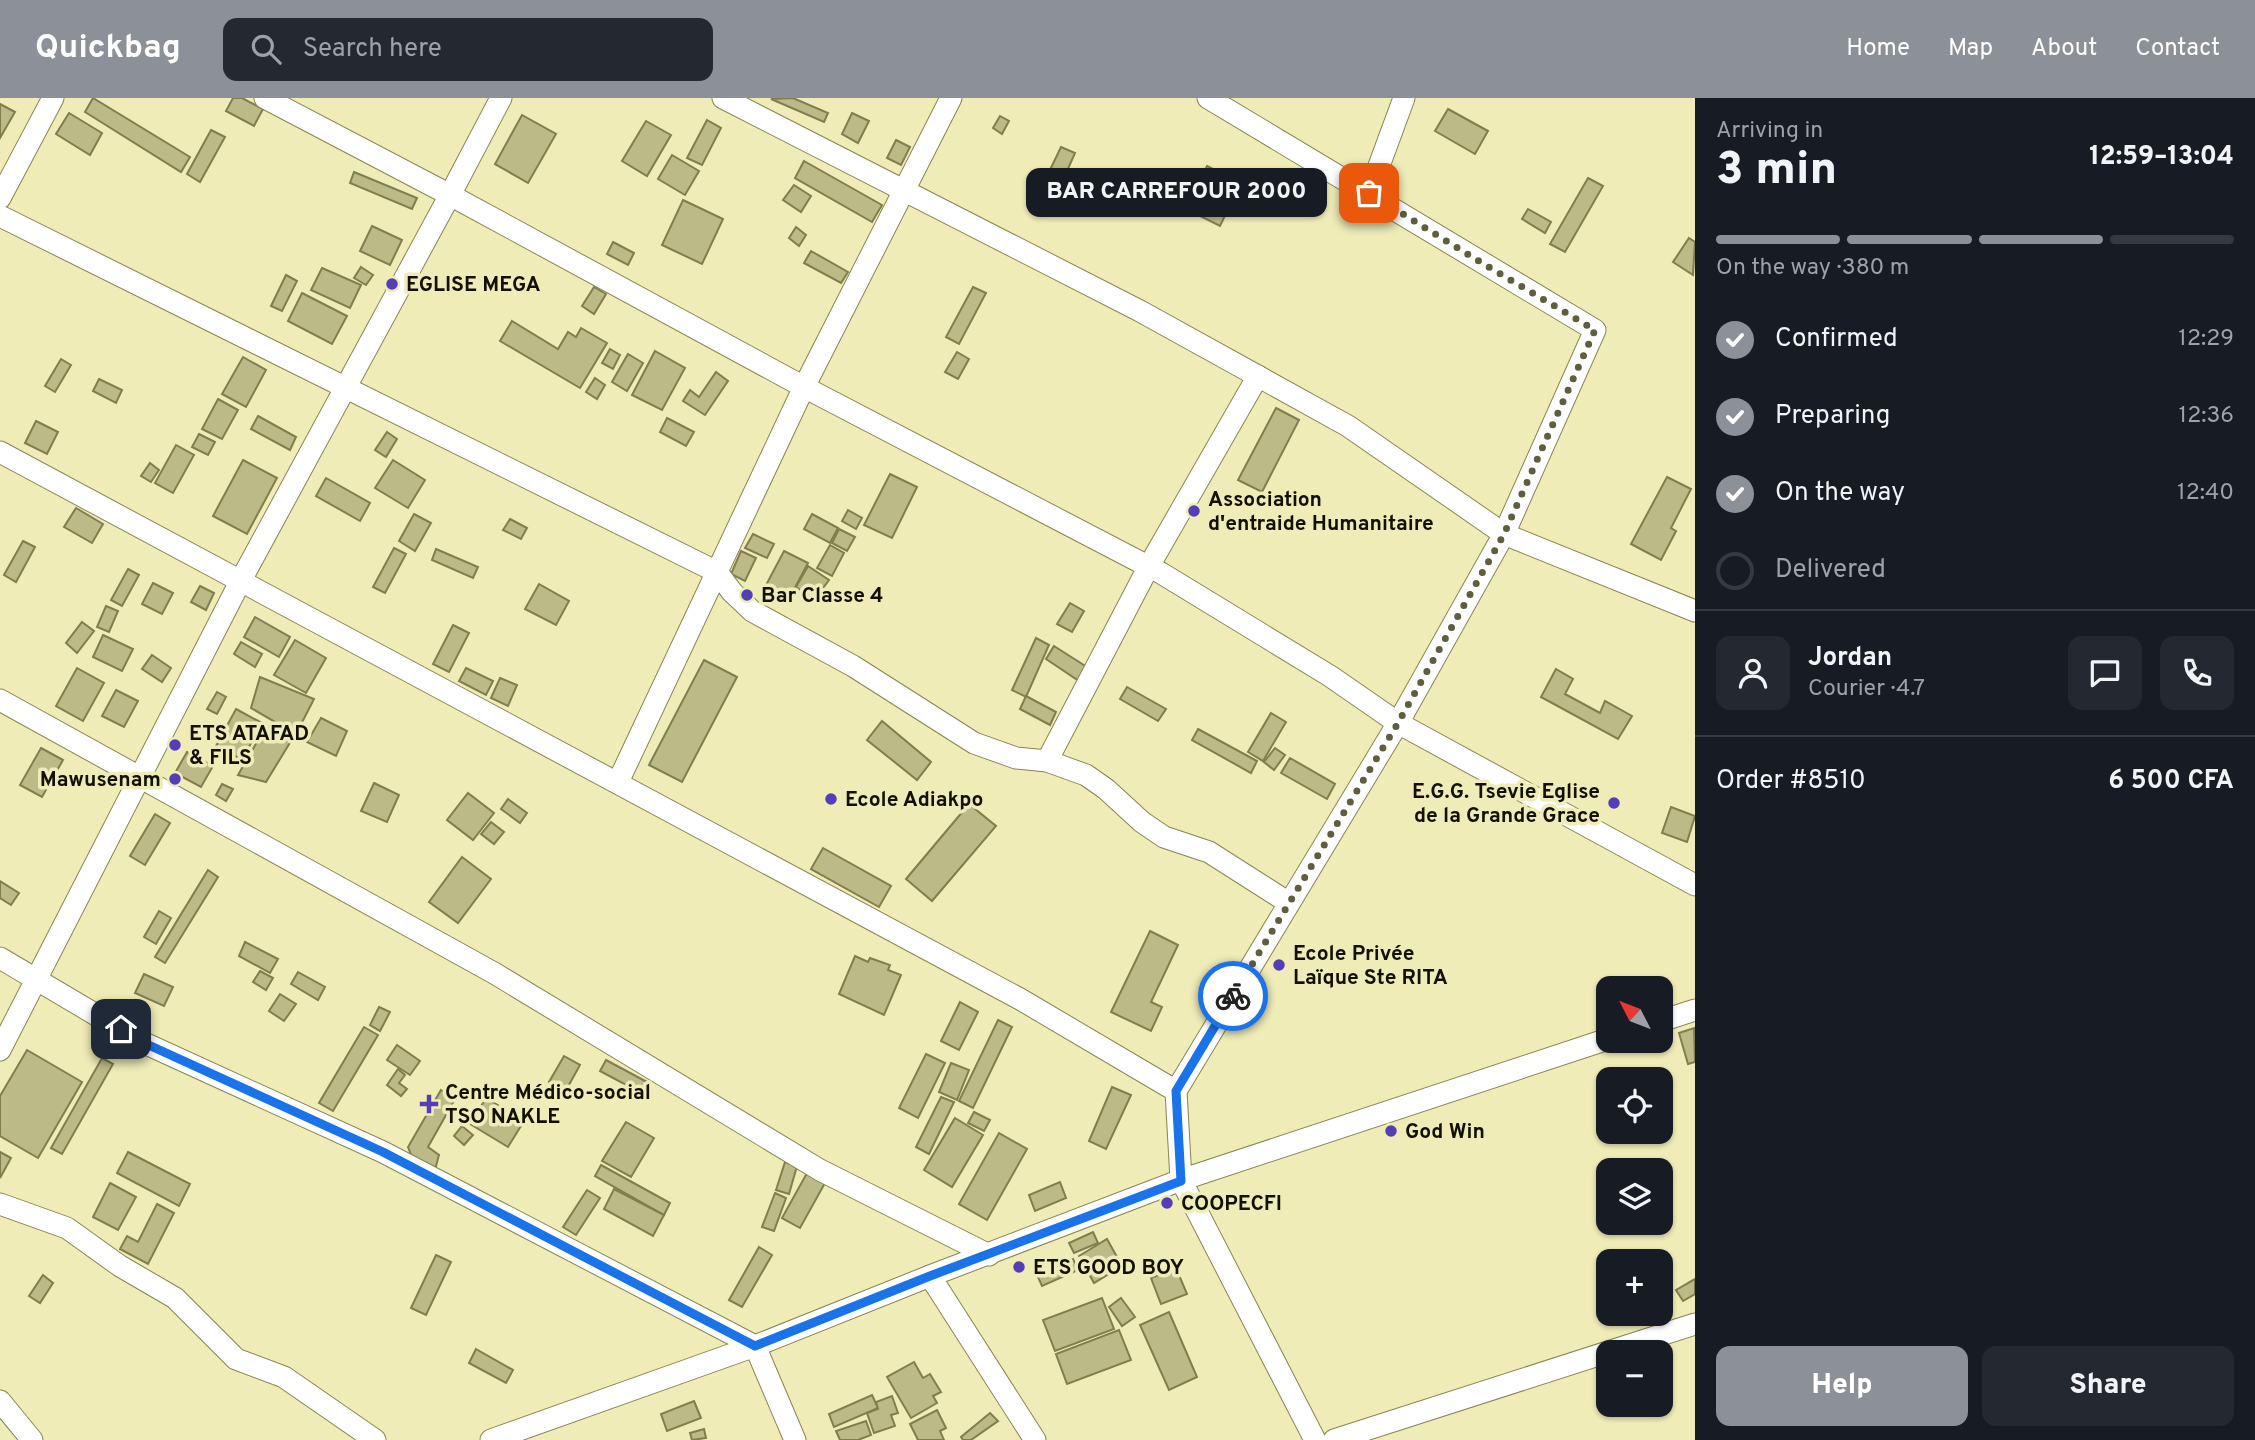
<!DOCTYPE html>
<meta charset="utf-8">
<style>
body{margin:0;font-family:Overpass,sans-serif;background:#242831;color:#f1f3f6;height:100vh;display:flex;flex-direction:column;font-size:26px;white-space:nowrap}
*{box-sizing:border-box;margin:0}
p{font-size:23px;color:#9ea1a6}
.icon{flex:none;width:38px;height:38px;fill:none;stroke:currentColor;stroke-width:2;stroke-linecap:round;stroke-linejoin:round}
.map{position:relative;flex:1;overflow:hidden}
.side{display:flex;flex-direction:column;background:#171b24;width:560px}
.side>*{flex:none}
.needle{width:46px;rotate:312deg}
.controls{position:absolute;left:1596px;top:878px;display:grid;gap:14px}
.controls a{display:grid;place-items:center;width:77px;height:77px;border-radius:14px;background:#171b24;box-shadow:0 2px 5px #0004;font-size:35px}
.pin{position:absolute;display:grid;place-items:center;width:60px;height:60px;color:#fff;margin:-30px;border-radius:14px;box-shadow:0 4px 10px #0006}
.courier{position:absolute;display:grid;place-items:center;width:70px;height:70px;margin:-35px;border:5px solid #1a73e8;border-radius:50%;background:#fff;color:#222;box-shadow:0 2px 9px #0007}
.bubble{position:absolute;height:49px;border-radius:14px;background:#171b24;box-shadow:0 2px 5px #0004;font-size:23px;font-weight:800;line-height:49px;text-align:center}
.head em{font-style:normal;font-weight:800}
.head div{display:flex;flex-direction:column-reverse}
.head{display:flex;align-items:center;justify-content:space-between;height:119px;padding:0 21px}
h1{font-size:46px;font-weight:800;line-height:52px}
.bar{display:grid;grid-template-columns:repeat(4,1fr);gap:10px 7px;align-content:center;height:84px;padding:0 21px}
.bar i{height:9px;border-radius:5px;background:#363941}
.bar .active{background:#8c9099}
.bar p{grid-column:span 4}
.line{display:flex;align-items:center;gap:18px;padding:0 21px;border-top:2px solid #363941}
.line div{flex:1}
.round{display:grid;place-items:center;flex:none;width:74px;height:74px;border-radius:14px;background:#242831}
ol{padding:0 21px;list-style:none}
li{display:flex;align-items:center;gap:21px;height:77px}
li p{margin-inline-start:auto}
li .icon{padding:7px;border-radius:50%;background:#8c9099;color:#fff;stroke-width:4}
li:last-child{color:#9ea1a6}
li i{width:38px;height:38px;border:4px solid #363941;border-radius:50%}
.button{display:flex;gap:14px;margin-top:auto;padding:14px 21px}
.button a{flex:1;height:80px;border-radius:14px;background:#8c9099;color:#fff;font-size:28px;font-weight:800;line-height:80px;text-align:center}
.button a+a{background:#242831;color:#f1f3f6}
header{display:flex;align-items:center;gap:42px;box-sizing:border-box;height:98px;padding:0 35px;background:#8c9099;color:#fff}
header strong{font-size:33px}
nav{display:flex;gap:38px;margin-inline-start:auto;font-size:24px}
.search{width:490px;height:63px;background:#242831;display:flex;align-items:center;gap:18px;box-sizing:border-box;padding:0 24px;border-radius:14px;color:#9ea1a6;font-size:26px}
main{display:flex;flex:1;min-height:0}
.map>svg:first-child{display:block}
</style>
<header>
<strong>Quickbag</strong>
<div class="search"><svg class="icon" aria-label="search" viewBox="0 0 24 24"><circle cx="10" cy="10" r="6"/><path d="M15 15l6 6"/></svg>Search here</div>
<nav><a>Home</a><a>Map</a><a>About</a><a>Contact</a></nav>
</header>
<main>
<div class="map">
<svg width="1695" height="1342" viewBox="0 0 1695 1342">
<rect width="100%" height="100%" fill="#efecb8"/>
<g fill="#bcba87" stroke="#817e4e" stroke-width="2">
<path d="M93 0 190 59 181 74 85 14Z"/>
<path d="M233 0H242L263 11 254 28 226 13Z"/>
<path d="M793 0 828 15 824 24 771 1Z"/>
<path d="M0 6 15 14 0 40Z"/>
<path d="M1448 11 1488 33 1475 56 1435 33Z"/>
<path d="M69 15 102 35 90 57 56 36Z"/>
<path d="M852 15 869 23 858 45 842 36Z"/>
<path d="M522 17 556 36 528 85 495 66Z"/>
<path d="M1000 18 1009 23 1002 36 993 30Z"/>
<path d="M707 22 721 30 702 67 687 60Z"/>
<path d="M646 23 671 37 647 78 622 63Z"/>
<path d="M211 32 225 39 200 84 187 76Z"/>
<path d="M896 42 910 49 901 67 887 60Z"/>
<path d="M1061 49 1075 55 1063 82 1048 76Z"/>
<path d="M672 57 699 73 685 97 658 81Z"/>
<path d="M804 63 882 107 872 124 795 80Z"/>
<path d="M1207 68 1241 85 1220 128 1186 111Z"/>
<path d="M354 74 417 100 412 111 350 85Z"/>
<path d="M1588 80 1603 88 1565 154 1550 146Z"/>
<path d="M794 87 811 98 801 114 783 102Z"/>
<path d="M683 102 723 121 702 166 662 147Z"/>
<path d="M1528 111 1551 124 1545 135 1522 121Z"/>
<path d="M372 128 402 142 390 167 360 153Z"/>
<path d="M796 129 806 137 799 148 789 140Z"/>
<path d="M1689 140 1695 144 1693 177 1673 164Z"/>
<path d="M613 144 634 155 628 167 607 156Z"/>
<path d="M811 153 848 174 841 185 804 165Z"/>
<path d="M361 169 373 177 366 187 354 180Z"/>
<path d="M322 170 361 187 350 210 311 192Z"/>
<path d="M286 177 297 183 282 213 271 208Z"/>
<path d="M594 189 606 196 594 216 582 208Z"/>
<path d="M973 189 986 195 959 246 946 239Z"/>
<path d="M302 195 347 218 332 246 288 223Z"/>
<path d="M512 223 558 251 568 234 576 239 581 230 607 245 580 290 500 243Z"/>
<path d="M610 251 620 257 613 271 602 265Z"/>
<path d="M655 253 685 270 662 312 632 297Z"/>
<path d="M957 254 969 261 958 281 945 274Z"/>
<path d="M628 256 643 265 627 293 612 284Z"/>
<path d="M243 259 266 272 246 309 222 296Z"/>
<path d="M61 261 71 267 55 294 45 288Z"/>
<path d="M716 274 728 283 705 317 683 303 690 292 699 299Z"/>
<path d="M595 280 605 287 597 301 586 294Z"/>
<path d="M99 281 122 292 116 305 93 293Z"/>
<path d="M218 301 238 312 222 341 202 331Z"/>
<path d="M1276 310 1299 322 1262 394 1238 382Z"/>
<path d="M258 318 296 339 290 352 251 331Z"/>
<path d="M667 320 694 334 686 348 660 334Z"/>
<path d="M36 323 58 334 47 356 25 345Z"/>
<path d="M387 334 397 341 386 359 375 352Z"/>
<path d="M199 336 215 344 208 357 192 349Z"/>
<path d="M176 347 194 357 173 395 155 385Z"/>
<path d="M243 362 277 380 247 436 213 418Z"/>
<path d="M393 362 425 382 408 410 375 390Z"/>
<path d="M150 365 159 372 151 384 141 378Z"/>
<path d="M890 376 917 389 892 440 864 427Z"/>
<path d="M1667 379 1691 391 1671 430 1676 433 1661 462 1631 446Z"/>
<path d="M326 380 370 405 360 423 316 398Z"/>
<path d="M76 410 103 426 92 445 64 429Z"/>
<path d="M848 412 862 420 856 431 842 423Z"/>
<path d="M414 416 431 425 415 453 399 443Z"/>
<path d="M812 416 838 430 830 445 804 431Z"/>
<path d="M510 421 527 430 521 441 503 432Z"/>
<path d="M839 431 855 439 847 453 832 445Z"/>
<path d="M753 436 774 446 767 460 745 450Z"/>
<path d="M23 443 35 449 16 484 4 477Z"/>
<path d="M830 447 844 455 832 478 817 470Z"/>
<path d="M394 450 406 456 385 495 373 489Z"/>
<path d="M436 451 478 469 473 480 432 462Z"/>
<path d="M741 453 756 460 745 483 731 476Z"/>
<path d="M784 453 808 465 789 501 765 489Z"/>
<path d="M808 468 829 482 814 502 796 489Z"/>
<path d="M128 471 139 477 122 508 111 502Z"/>
<path d="M153 485 173 495 162 516 142 506Z"/>
<path d="M539 486 569 503 556 527 525 511Z"/>
<path d="M200 488 214 495 206 512 191 504Z"/>
<path d="M1070 505 1084 513 1072 534 1057 526Z"/>
<path d="M106 508 118 513 109 534 97 529Z"/>
<path d="M255 519 290 539 279 559 244 539Z"/>
<path d="M82 524 94 533 77 555 66 545Z"/>
<path d="M453 527 469 535 449 574 433 566Z"/>
<path d="M103 537 133 551 122 573 93 559Z"/>
<path d="M1036 540 1049 547 1026 599 1012 592Z"/>
<path d="M295 542 326 560 306 595 274 577Z"/>
<path d="M241 544 262 556 255 569 234 556Z"/>
<path d="M1054 548 1087 569 1079 583 1046 561Z"/>
<path d="M152 557 171 570 162 584 142 571Z"/>
<path d="M704 562 737 579 682 684 649 667Z"/>
<path d="M77 570 104 585 83 623 56 608Z"/>
<path d="M466 570 493 583 486 597 459 583Z"/>
<path d="M1556 571 1573 581 1565 596 1600 615 1605 603 1632 618 1618 641 1541 599Z"/>
<path d="M260 579 314 601 296 636 251 610Z"/>
<path d="M500 580 517 587 508 608 491 600Z"/>
<path d="M1127 589 1166 611 1158 623 1120 601Z"/>
<path d="M116 592 138 603 124 629 102 618Z"/>
<path d="M217 594 226 599 217 616 207 611Z"/>
<path d="M1026 598 1056 614 1050 627 1020 611Z"/>
<path d="M236 611 262 625 242 662 216 648Z"/>
<path d="M1271 615 1286 624 1263 663 1248 654Z"/>
<path d="M321 620 347 633 336 658 307 644Z"/>
<path d="M882 623 931 664 917 682 867 642Z"/>
<path d="M266 628 291 643 266 684 238 677Z"/>
<path d="M1198 631 1257 663 1251 675 1192 642Z"/>
<path d="M41 650 63 662 42 699 20 687Z"/>
<path d="M1275 650 1285 657 1274 672 1264 664Z"/>
<path d="M187 654 213 668 201 689 175 675Z"/>
<path d="M1290 660 1335 686 1327 701 1281 675Z"/>
<path d="M374 685 399 697 387 724 361 713Z"/>
<path d="M222 686 233 691 226 703 216 697Z"/>
<path d="M468 695 494 715 473 742 447 722Z"/>
<path d="M508 701 527 715 520 725 501 711Z"/>
<path d="M969 706 996 728 932 803 906 781Z"/>
<path d="M1671 709 1695 718 1687 744 1662 735Z"/>
<path d="M155 716 170 725 145 767 130 758Z"/>
<path d="M491 724 504 734 494 746 481 736Z"/>
<path d="M823 750 891 788 879 809 811 771Z"/>
<path d="M462 759 491 781 458 825 429 804Z"/>
<path d="M208 772 218 779 165 865 155 859Z"/>
<path d="M0 783 19 795 11 807 0 800Z"/>
<path d="M159 813 171 820 156 846 144 839Z"/>
<path d="M1150 833 1178 847 1151 904 1162 909 1151 933 1111 914Z"/>
<path d="M245 844 278 861 270 875 239 858Z"/>
<path d="M855 858 868 864 870 860 890 867 888 872 901 877 884 917 839 896Z"/>
<path d="M260 873 273 880 266 892 253 884Z"/>
<path d="M298 874 325 889 318 902 291 886Z"/>
<path d="M144 876 173 889 164 908 135 895Z"/>
<path d="M280 896 296 906 284 923 269 913Z"/>
<path d="M960 904 978 914 959 952 941 943Z"/>
<path d="M379 909 390 914 380 933 370 927Z"/>
<path d="M998 922 1012 929 973 1010 959 1003Z"/>
<path d="M364 929 378 937 333 1013 319 1005Z"/>
<path d="M1694 930 1695 964 1688 966 1679 935Z"/>
<path d="M397 947 420 963 410 977 387 962Z"/>
<path d="M27 952 82 984 38 1060 0 1038V998Z"/>
<path d="M926 956 945 965 918 1020 899 1010Z"/>
<path d="M564 958 580 967 565 994 549 984Z"/>
<path d="M102 960 113 966 62 1056 51 1050Z"/>
<path d="M606 962 647 984 641 995 600 973Z"/>
<path d="M951 965 969 972 957 1002 939 994Z"/>
<path d="M398 971 405 977 399 985 407 991 401 998 387 987Z"/>
<path d="M1112 989 1131 997 1106 1051 1089 1043Z"/>
<path d="M441 992 455 1001 428 1049 439 1057 435 1072 412 1059 408 1049Z"/>
<path d="M941 999 954 1004 929 1056 916 1049Z"/>
<path d="M486 1000 524 1023 508 1049 470 1026Z"/>
<path d="M974 1014 990 1022 984 1033 968 1025Z"/>
<path d="M955 1020 983 1037 952 1089 924 1072Z"/>
<path d="M626 1024 654 1040 631 1079 602 1063Z"/>
<path d="M462 1028 473 1037 464 1047 454 1038Z"/>
<path d="M999 1035 1027 1051 987 1122 959 1106Z"/>
<path d="M0 1054 11 1060 0 1080Z"/>
<path d="M128 1054 190 1086 179 1108 117 1075Z"/>
<path d="M785 1064 797 1068 789 1096 776 1092Z"/>
<path d="M601 1067 670 1105 664 1117 595 1078Z"/>
<path d="M807 1075 825 1085 800 1130 782 1120Z"/>
<path d="M1060 1084 1066 1100 1035 1113 1029 1097Z"/>
<path d="M110 1085 136 1099 118 1132 93 1119Z"/>
<path d="M614 1091 664 1117 653 1138 604 1111Z"/>
<path d="M587 1092 600 1100 576 1137 563 1129Z"/>
<path d="M775 1095 786 1100 774 1133 762 1129Z"/>
<path d="M157 1106 174 1115 148 1166 120 1151 127 1138 138 1144Z"/>
<path d="M1093 1134 1098 1145 1074 1155 1069 1145Z"/>
<path d="M1107 1141 1122 1168 1094 1185 1079 1158Z"/>
<path d="M759 1149 772 1157 742 1209 729 1202Z"/>
<path d="M436 1157 451 1164 426 1217 411 1210Z"/>
<path d="M1073 1161 1078 1172 1042 1188 1037 1177Z"/>
<path d="M1176 1170 1187 1196 1161 1206 1151 1180Z"/>
<path d="M43 1177 53 1185 40 1205 29 1198Z"/>
<path d="M1695 1181V1196L1683 1203 1676 1192Z"/>
<path d="M1102 1200 1114 1231 1055 1253 1043 1222Z"/>
<path d="M1121 1200 1135 1219 1122 1228 1109 1209Z"/>
<path d="M1169 1214 1197 1279 1169 1292 1140 1227Z"/>
<path d="M1119 1232 1131 1262 1067 1286 1056 1256Z"/>
<path d="M476 1251 513 1272 506 1285 469 1265Z"/>
<path d="M914 1264 923 1280 930 1276 941 1294 933 1298 937 1305 911 1320 887 1279Z"/>
<path d="M872 1297 878 1310 834 1329 829 1316Z"/>
<path d="M892 1298 898 1315 891 1317 895 1328 874 1335 867 1315 878 1311 876 1304Z"/>
<path d="M694 1303 701 1320 667 1333 661 1316Z"/>
<path d="M937 1312 946 1330 940 1333 944 1342H918L910 1326Z"/>
<path d="M990 1315 998 1323 971 1342H963L961 1339Z"/>
<path d="M866 1323 871 1337 858 1342H840L836 1333Z"/>
<path d="M704 1331 706 1340 692 1342 690 1335Z"/>
</g>
<g fill="none" stroke-linecap="round" stroke-linejoin="round">
<g stroke="#888554" stroke-width="23">
<g id="street">
<path d="M265 0 450 97 804 289 1161 475 1330 578 1398 625 1695 787"/>
<path d="M723 0 1140 213 1348 328 1504 436 1695 513"/>
<path d="M1369 95 1404 0"/>
<path d="M0 100 53 0"/>
<path d="M0 118 717 474 732 494 752 513 853 568 974 645 1016 660 1047 663 1086 677 1106 691 1142 724 1164 739 1209 754 1289 805"/>
<path d="M0 354 1020 901 1176 993 1181 1082 1315 1342"/>
<path d="M0 602 494 875 820 1072 989 1157"/>
<path d="M1047 663 1149 468 1258 278"/>
<path d="M618 684 804 289 951 0"/>
<path d="M0 860 142 944 383 1054 755 1248 795 1342"/>
<path d="M1661 923 1695 912"/>
<path d="M0 952 241 482 450 97 501 0"/>
<path d="M1176 993 1398 625 1504 436 1595 232 1208 0"/>
<path d="M0 1106 67 1130 120 1168 175 1200 236 1261 284 1279 375 1342"/>
<path d="M930 1178 1035 1342"/>
<path d="M0 1303 32 1342"/>
<path d="M491 1342 755 1248 930 1178 1181 1082 1608 941"/>
<path d="M1334 1342 1695 1226"/>
</g>
</g>
<use href="#street" stroke="#fff" stroke-width="21"/>
</g>
<g fill="none" stroke-linecap="round" stroke-linejoin="round">
<path stroke="#5f5e41" stroke-width="7" stroke-dasharray="0 12.6" d="M1233 898 1398 625 1504 436 1595 232 1482 165 1369 95"/>
<path stroke="#1a73e8" stroke-width="9" d="M121 931 142 944 383 1054 755 1248 930 1178 1181 1083 1176 993 1233 898"/>
</g>
<g fill="#543eb6" stroke="#efecb8" stroke-width="2.5">
<circle cx="392" cy="186" r="7"/>
<circle cx="1194" cy="413" r="7"/>
<circle cx="747" cy="497" r="7"/>
<circle cx="175" cy="647" r="7"/>
<circle cx="175" cy="681" r="7"/>
<circle cx="831" cy="701" r="7"/>
<circle cx="1614" cy="705" r="7"/>
<circle cx="1279" cy="867" r="7"/>
<path d="M425.5 995.5h7v7h7v7h-7v7h-7v-7h-7v-7h7z"/>
<circle cx="1391" cy="1033" r="7"/>
<circle cx="1167" cy="1105" r="7"/>
<circle cx="1019" cy="1169" r="7"/>
</g>
<g text-anchor="middle" stroke-width="7" stroke-linejoin="round" paint-order="stroke">
<g font-size="21" font-weight="bold" fill="#121101" stroke="#efecb8" text-anchor="start">
<text x="406" y="193">EGLISE MEGA</text>
<text x="1208" y="408">Association<tspan x="1208" dy="24">d'entraide Humanitaire</tspan></text>
<text x="761" y="504">Bar Classe 4</text>
<text x="189" y="642">ETS ATAFAD<tspan x="189" dy="24">&amp; FILS</tspan></text>
<text x="161" y="688" text-anchor="end">Mawusenam</text>
<text x="1600" y="700" text-anchor="end">E.G.G. Tsevie Eglise<tspan x="1600" dy="24">de la Grande Grace</tspan></text>
<text x="845" y="708">Ecole Adiakpo</text>
<text x="1293" y="862">Ecole Privée<tspan x="1293" dy="24">Laïque Ste RITA</tspan></text>
<text x="445" y="1001">Centre Médico-social<tspan x="445" dy="24">TSO NAKLE</tspan></text>
<text x="1405" y="1040">God Win</text>
<text x="1181" y="1112">COOPECFI</text>
<text x="1033" y="1176">ETS GOOD BOY</text>
</g>
</g>
</svg>
<div class="controls">
<a><svg class="needle" viewBox="-14 -14 28 28"><path d="M0-13l5 13h-10z" fill="#e53935"/><path d="M0 13l5-13h-10z" fill="#9ea1a6"/></svg></a>
<a><svg class="icon" aria-label="locate" viewBox="0 0 24 24"><circle cx="12" cy="12" r="6"/><path d="M12 2v4M12 18v4M2 12h4M18 12h4"/></svg></a>
<a><svg class="icon" aria-label="layers" viewBox="0 0 24 24"><path d="M12 4l9 5-9 5-9-5zM3 14l9 5 9-5"/></svg></a>
<a>+</a>
<a>−</a>
</div>
<div class="pin" style="left:1369px;top:95px;background:#ea580c"><svg class="icon" aria-label="bag" viewBox="0 0 24 24"><path d="M5 8h14l-1 12H6zM9 8a3 3 0 0 1 6 0"/></svg></div>
<div class="pin" style="left:121px;top:931px;background:#1f2937"><svg class="icon" aria-label="home" viewBox="0 0 24 24"><path d="M3 11l9-7 9 7M6 9v11h12V9"/></svg></div>
<div class="courier" style="left:1233px;top:898px"><svg class="icon" aria-label="bike" viewBox="0 0 24 24"><circle cx="6" cy="16" r="4"/><circle cx="18" cy="16" r="4"/><path d="M6 16l4-8h5l3 8M10 8l3 8H6M13 5h3"/></svg></div>
<div class="bubble" style="left:1026px;top:70px;width:301px">BAR CARREFOUR 2000</div>
</div>
<section class="side">
<div class="head"><div><h1>3 min</h1><p>Arriving in</p></div><em>12:59–13:04</em></div>
<div class="bar"><i class="active"></i><i class="active"></i><i class="active"></i><i></i><p>On the way · 380 m</p></div>
<ol>
<li><svg class="icon" aria-label="check" viewBox="0 0 24 24"><path d="M5 12l5 5 9-10"/></svg>Confirmed<p>12:29</p></li>
<li><svg class="icon" aria-label="check" viewBox="0 0 24 24"><path d="M5 12l5 5 9-10"/></svg>Preparing<p>12:36</p></li>
<li><svg class="icon" aria-label="check" viewBox="0 0 24 24"><path d="M5 12l5 5 9-10"/></svg>On the way<p>12:40</p></li>
<li><i></i>Delivered</li>
</ol>
<div class="line" style="height:126px"><a class="round"><svg class="icon" aria-label="person" viewBox="0 0 24 24"><circle cx="12" cy="8" r="4"/><path d="M4 21q1-7 8-7t8 7"/></svg></a><div><b>Jordan</b><p>Courier · 4.7</p></div><a class="round"><svg class="icon" aria-label="chat" viewBox="0 0 24 24"><path d="M4 5h16v11H9l-5 4z"/></svg></a><a class="round"><svg class="icon" aria-label="phone" viewBox="0 0 24 24"><path d="M5 4h4l2 5-3 2q2 4 5 5l2-3 5 2v4C11 20 4 13 5 4z"/></svg></a></div>
<div class="line" style="height:91px"><div>Order #8510</div><b>6 500 CFA</b></div>
<div class="button"><a>Help</a><a>Share</a></div>
</section>
</main>
